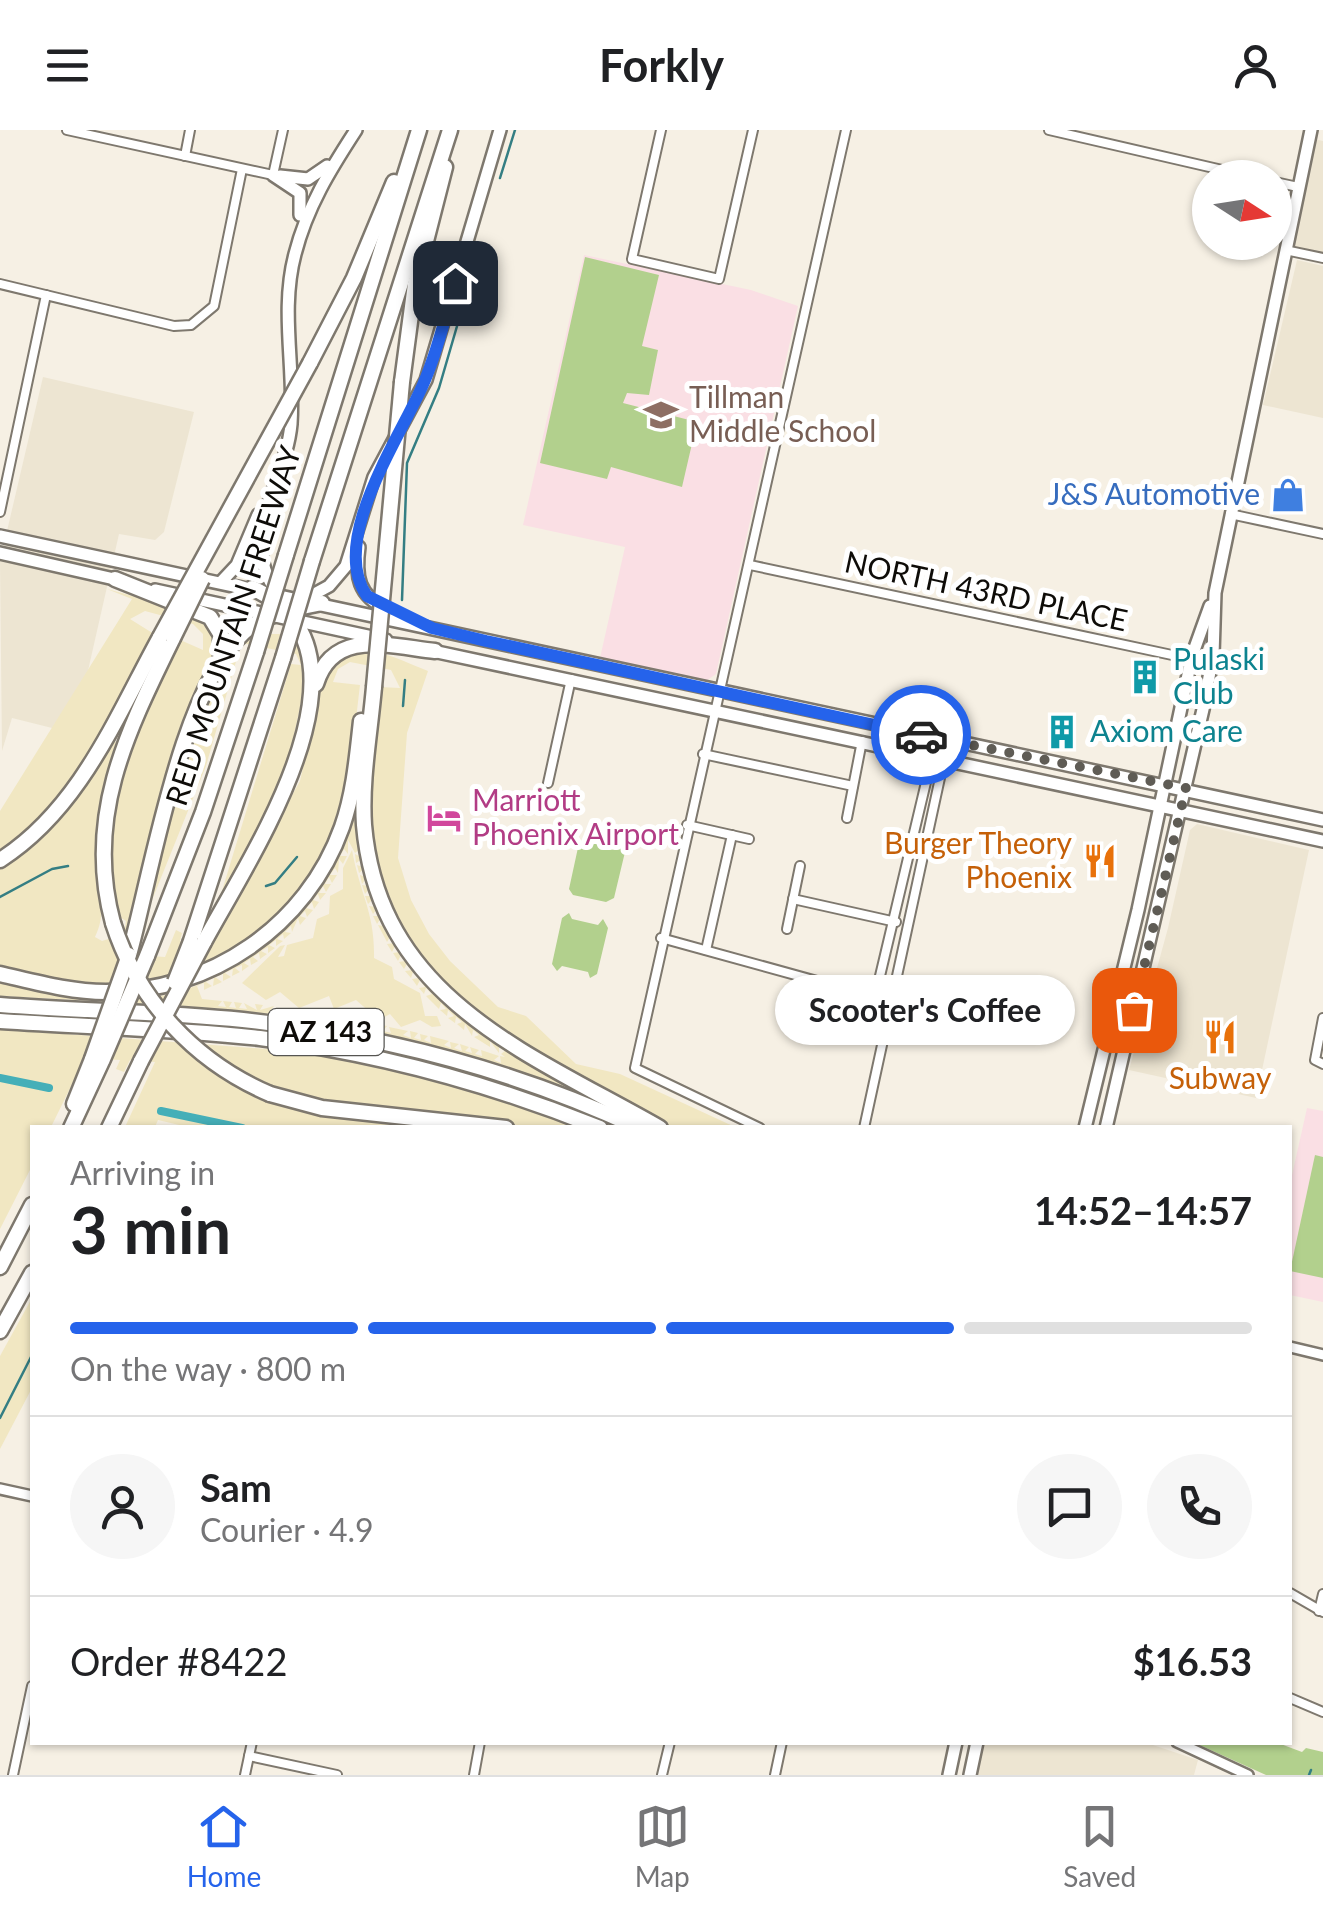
<!DOCTYPE html>
<meta charset="utf-8">
<style>
body{margin:0;font-family:Lato,sans-serif;background:#f6f6f6;color:#202124;height:100vh;display:flex;flex-direction:column;font-size:38px;white-space:nowrap}
*{box-sizing:border-box;margin:0}
p{font-size:32px;color:#757577}
.icon{flex:none;width:55px;height:55px;fill:none;stroke:currentColor;stroke-width:2;stroke-linecap:round;stroke-linejoin:round}
.map{position:relative;flex:1;overflow:hidden}
.drawer{position:absolute;left:30px;top:995px;width:1262px;height:620px;display:flex;flex-direction:column;background:#fff;border-radius:0px;box-shadow:0 2px 8px #0004}
.drawer>*{flex:none}
.needle{width:65px;rotate:102deg}
.buttons{position:absolute;left:1192px;top:30px;display:grid;gap:20px}
.buttons a{display:grid;place-items:center;width:100px;height:100px;border-radius:50%;background:#fff;box-shadow:0 2px 8px #0004;font-size:50px}
.pin{position:absolute;display:grid;place-items:center;width:85px;height:85px;color:#fff;margin:-42px;border-radius:20px;box-shadow:0 5px 15px #0006}
.courier{position:absolute;display:grid;place-items:center;width:100px;height:100px;margin:-50px;border:8px solid #2563eb;border-radius:50%;background:#fff;color:#222;box-shadow:0 2px 12px #0007}
.bubble{position:absolute;height:70px;border-radius:35px;background:#fff;box-shadow:0 2px 8px #0004;font-size:32px;font-weight:700;line-height:70px;text-align:center}
.overview em{font-style:normal;font-weight:700}
.overview div{display:flex;flex-direction:column-reverse}
.overview{display:flex;align-items:center;justify-content:space-between;height:170px;padding:0 40px}
h1{font-size:65px;font-weight:700;line-height:75px}
.bar{display:grid;grid-template-columns:repeat(4,1fr);gap:15px 10px;align-content:center;height:120px;padding:0 40px}
.bar i{height:12px;border-radius:8px;background:#e0e0e0}
.bar .current{background:#2563eb}
.bar p{grid-column:span 4}
.line{display:flex;align-items:center;gap:25px;padding:0 40px;border-top:2px solid #e0e0e0}
.line div{flex:1}
.round{display:grid;place-items:center;flex:none;width:105px;height:105px;border-radius:52px;background:#f6f6f6}
header{display:flex;justify-content:space-between;align-items:center;height:130px;padding:0 40px;background:#fff;font-size:45px;font-weight:700}
.tab-bar{display:flex;justify-content:space-around;align-items:center;height:140px;border-top:2px solid #e0e0e0;background:#fff;font-size:28px;color:#757577}
.tab-bar a{display:grid;justify-items:center;gap:5px}
.tab-bar .current{color:#2563eb}
.map>svg:first-child{display:block}
</style>
<header><svg class="icon" aria-label="menu" viewBox="0 0 24 24"><path d="M4 6h16M4 12h16M4 18h16"/></svg>Forkly<svg class="icon" aria-label="person" viewBox="0 0 24 24"><circle cx="12" cy="8" r="4"/><path d="M4 21q1-7 8-7t8 7"/></svg></header>
<div class="map">
<svg width="1323" height="1645" viewBox="0 0 1323 1645">
<rect width="100%" height="100%" fill="#f6f0e4"/>
<g fill="#ede5d2">
<path d="M1309 8 1323 11V128L1285 120Z"/>
<path d="M1297 130 1323 136V288L1263 275Z"/>
<path d="M43 247 194 282 164 402 155 410 119 404 87 545 56 599 12 588 2 621 0 431Z"/>
<path d="M1197 694 1309 720 1256 968 1129 940 1168 798 1190 700Z"/>
<path d="M983 1613H1147L1198 1630 1194 1645H976Z"/>
</g>
<g fill="#fadfe4">
<path d="M584 125 751 160 798 176 716 544 706 551 600 528 625 417 523 395Z"/>
<path d="M1307 978 1323 981V1172L1290 1165V1054Z"/>
</g>
<g fill="#b2d08d">
<path d="M585 127 659 145 642 216 658 220 649 265 627 263 623 273 697 292 682 357 611 337 607 349 540 333Z"/>
<path d="M586 708 615 717 620 713 625 722 614 768 606 772 573 765 569 759 579 713Z"/>
<path d="M569 783 572 789 598 795 603 789 608 798 597 844 590 848 588 842 562 836 557 841 552 834 562 788Z"/>
<path d="M1315 1025 1323 1027V1148L1290 1141Z"/>
<path d="M1195 1613H1278L1302 1622 1306 1618 1323 1622V1645H1266Z"/>
</g>
<g fill="#f1e7c2" fill-rule="evenodd">
<path d="M107 459 193 482 215 501 218 518 123 824 165 827 176 800 182 803 180 811 210 812 300 651 325 539C355 504 394 528 428 541L407 603 398 728 411 770 429 804 450 831 498 877 526 886 576 934 620 944 735 997C714 997 688 1002 667 997 642 992 468 883 448 862 423 836 399 801 386 767 361 700 374 626 380 557L400 558 391 540 350 532 338 539 333 552 360 555C354 602 352 652 336 697 302 790 210 851 113 855 75 857 37 846 0 837V737C52 697 78 665 111 609L116 612C104 649 95 683 96 722 97 754 109 778 95 807L102 811 124 804 126 791 115 784 106 710 122 624 178 509 203 520V504L193 494 145 481 130 489 154 504C110 583 75 667 0 722V681L132 469Z"/>
<path d="M253 504H286L301 512 306 549 285 647 218 774 291 534 301 535 296 524 242 513Z"/>
<path d="M239 521 206 636 144 790C157 740 198 542 239 521Z"/>
<path d="M354 684H359C370 721 384 792 403 823 444 887 513 921 577 956L575 961C470 924 362 894 251 882 168 873 83 871 0 866V851C45 859 91 872 137 869 241 862 318 773 354 684ZM348 710 355 723 360 719 361 727 355 724 356 733 362 729 363 737 357 735 359 743 364 739 366 747 360 745 362 754 366 749 369 756 362 755 365 764 369 759 372 766H365L368 774 373 769 376 777 369 776 373 784 377 779 380 786H373L377 794 381 788 384 796 378 795 387 812 390 807 394 813 387 814 392 822 395 816 400 822 393 823 398 831 401 825 405 831 399 832 404 839 407 834 412 840 405 841 411 848 413 842 418 848 412 849 417 856 420 850 425 857 419 858 424 864 426 858 432 864 426 866 439 879 441 873 446 879 440 880 447 886 448 880 454 886 448 888 455 893 456 887 462 892 457 894 464 900 465 894 472 906 473 900 479 905 474 907 490 917V911L499 923V916L506 920 501 924 505 927 500 926 501 933 494 930 499 926 481 920 482 926 475 924 479 920 470 917 472 923 465 921 469 917 460 914 462 921 454 918 459 914 450 912 451 918 444 915 449 911 430 906 431 913 424 910 428 906 420 904 421 910 414 908 418 903 410 901 411 908 403 905 408 901 389 897 391 903 383 901 387 896 369 892 371 898 363 897 367 892 353 895 357 890 348 888 350 894 342 893 346 888 337 886 340 893 332 891 336 886 317 883 319 889 311 887 315 882 301 885 305 881 296 879 299 885 290 884 295 879 286 878 288 884 280 883 284 878 270 881 274 876 260 880 263 875 255 874 257 880 244 873 247 879 239 878 242 873 234 872 236 878 229 877 232 872 223 871 226 877 218 876 222 871 202 869 197 856 204 853V860L212 856 206 852 214 848 213 856 222 852 215 847 223 844V851L231 847 225 843 233 839 232 846 240 842 235 838 242 835V841L249 836 244 833 250 829 251 835 258 831 253 827 259 823 260 829 267 824 261 821 268 817V823L275 818 269 815 276 810V816L283 811 277 809 283 804 284 809 291 803 285 802 291 796 292 802 298 788 300 795 306 788 300 786 305 781 307 787 313 780 306 778 312 772 314 779 319 772 313 770 318 764 320 770 326 763H319L323 756 326 762 331 754H325L329 747 332 753 337 745H330L335 738 338 743 339 729 343 734 347 726H340L344 719 348 724Z"/>
<path d="M352 720C360 765 375 782 374 828L392 837 394 849 420 863 425 886H437L441 896 432 897 420 890 401 897 390 884 379 890 356 870 334 879 329 866 299 878 280 862 266 870 242 853 280 816 285 815 278 827 284 826 287 815 313 808 317 789 329 784 330 766 343 759V738Z"/>
<path d="M0 899 319 923 484 963 582 997H536L268 969 337 986 455 997 192 998 158 990 155 997H125L155 932 130 930 124 942 116 939 120 930 85 928 51 997 32 998V1036L0 1099Z"/>
<path d="M32 1168V1258L0 1319V1226Z"/>
</g>
<g fill="none" stroke-linecap="round" stroke-linejoin="round">
<g stroke="#347e83" stroke-width="2.5">
<path d="M500 48 515 0"/>
<path d="M402 470 407 333 439 258 469 155"/>
<path d="M403 576 405 550"/>
<path d="M266 756 275 753 297 727"/>
<path d="M0 767 52 739 68 736"/>
<path d="M0 1288 32 1225"/>
<path d="M1309 1645 1311 1640"/>
</g>
<g stroke="#45afb8" stroke-width="8">
<path d="M0 948 49 958"/>
<path d="M161 981 242 998"/>
</g>
<g stroke="#7e786e" stroke-width="12">
<g id="minor">
<path d="M67 0 273 45 283 0"/>
<path d="M661 0 632 129 719 149 753 0"/>
<path d="M1049 0 1257 48"/>
<path d="M185 26 190 0"/>
<path d="M1275 52 1298 57"/>
<path d="M1285 120 1323 128"/>
<path d="M0 154 174 196 191 195 214 176 242 39"/>
<path d="M0 382 46 165"/>
<path d="M1230 384 1323 404"/>
<path d="M750 435 1172 525H1213"/>
<path d="M703 624 853 656"/>
<path d="M548 653 571 549"/>
<path d="M847 688 862 611"/>
<path d="M687 695 749 709"/>
<path d="M793 769 896 792"/>
<path d="M787 799 800 736"/>
<path d="M661 808 875 867 932 627"/>
<path d="M706 820 732 705"/>
<path d="M1323 888 1315 930 1323 934"/>
<path d="M760 998 635 938 846 0"/>
<path d="M864 998 948 611"/>
<path d="M1290 1463 1323 1482"/>
<path d="M1319 1481 1323 1464"/>
<path d="M1290 1568 1323 1582"/>
<path d="M249 1626 337 1645"/>
<path d="M13 1645 32 1556"/>
<path d="M245 1645 252 1612"/>
<path d="M474 1645 480 1612"/>
<path d="M662 1645 670 1612"/>
<path d="M775 1645 782 1612"/>
</g>
</g>
<g stroke="#7e786e" stroke-width="14">
<g id="tertiary">
<path d="M1290 1217 1323 1225"/>
<path d="M0 1359 32 1366"/>
<path d="M1177 1612 1248 1645"/>
</g>
</g>
<g stroke="#7e786e" stroke-width="16">
<g id="primary">
<path d="M273 45 300 63V85"/>
<path d="M280 46 308 49 327 36"/>
<path d="M0 406 1323 690"/>
<path d="M359 417C355 446 358 466 387 479"/>
<path d="M0 423 123 451"/>
<path d="M222 451 237 435 258 385"/>
<path d="M155 460 386 510"/>
<path d="M277 462C236 408 286 352 291 294 295 237 280 180 295 124 307 77 330 40 356 0"/>
<path d="M307 468 329 456 346 436 374 347 426 250 500 0"/>
<path d="M428 520 1323 711"/>
<path d="M1085 998 1138 780 1192 526 1210 476"/>
<path d="M1106 998 1204 575 1213 525 1215 463 1311 0"/>
<path d="M949 1645 956 1612"/>
<path d="M970 1645 977 1612"/>
</g>
</g>
<g stroke="#7e786e" stroke-width="19">
<g id="motorway">
<path d="M310 233 354 148 394 52"/>
<path d="M402 252 415 154 445 37"/>
<path d="M286 425 419 0"/>
<path d="M312 431 450 0"/>
<path d="M115 449 210 487 221 505V530"/>
<path d="M316 554C333 498 389 516 435 521"/>
<path d="M374 557C370 603 361 650 364 695 379 869 529 923 660 998"/>
<path d="M0 730C80 679 116 587 160 507"/>
<path d="M113 793C84 687 127 602 173 508"/>
<path d="M191 811 283 528"/>
<path d="M204 812C249 728 391 520 252 458"/>
<path d="M129 825C152 742 181 559 244 502 264 484 296 478 322 473"/>
<path d="M147 826 203 682 256 522"/>
<path d="M0 844C35 852 70 862 106 862 210 862 307 796 342 697 354 663 357 627 361 591"/>
<path d="M0 875C81 881 163 882 243 890 379 905 515 940 639 998"/>
<path d="M0 891C87 897 174 898 260 908 377 923 491 954 600 998"/>
<path d="M270 964 322 978 506 998"/>
<path d="M74 974 92 929"/>
<path d="M71 998 103 929"/>
<path d="M109 998 141 931"/>
<path d="M0 1137 32 1075"/>
<path d="M0 1201 32 1143"/>
</g>
</g>
<use href="#minor" stroke="#fff" stroke-width="8"/>
<use href="#tertiary" stroke="#fff" stroke-width="9"/>
<use href="#primary" stroke="#fff" stroke-width="11"/>
<use href="#motorway" stroke="#fff" stroke-width="14"/>
<g stroke="#7e786e" stroke-width="19" stroke-linecap="butt">
<g id="motorway-bridge">
<path d="M160 507 310 233"/>
<path d="M173 508 202 449"/>
<path d="M256 522 286 425"/>
<path d="M283 528 312 431"/>
<path d="M374 557 402 252"/>
<path d="M113 793C138 871 195 932 270 964"/>
<path d="M175 852 191 811"/>
<path d="M92 929 129 825"/>
<path d="M103 929 147 826"/>
<path d="M141 931 204 812"/>
</g>
</g>
<use href="#motorway-bridge" stroke="#fff" stroke-width="14"/>
</g>
<g fill="none" stroke-linecap="round" stroke-linejoin="round">
<path stroke="#5f5c55" stroke-width="10" stroke-dasharray="0 18" d="M921 605 1186 658 1134 880"/>
<path stroke="#2563eb" stroke-width="12" d="M455 153C446 185 438 219 425 250 404 302 327 410 367 466L432 498 486 511 921 605"/>
</g>
<defs>
<g id="school-bare" transform="scale(2.7)"><path d="M0-5L7-2L0 1L-7-2ZM-4 1L0 2.5L4 1V4Q0 6-4 4Z" fill="#8d6e63" stroke="#fff" stroke-width="2.5" paint-order="stroke"/></g>
<g id="shop-bare" transform="scale(2.7)"><path d="M-5-2.5h2.3a2.7 3.5 0 0 1 5.4 0H5L5.5 6h-11ZM-1.5-2.5h3a1.5 2.3 0 0 0-3 0Z" fill="#3f7fe0" stroke="#fff" stroke-width="2.5" paint-order="stroke"/></g>
<g id="building-bare" transform="scale(2.7)"><path d="M-4-6H4V6H1V3H-1V6H-4ZM-2.5-4.3h1.7v1.8h-1.7ZM.8-4.3h1.7v1.8H.8ZM-2.5-1h1.7V.8h-1.7ZM.8-1h1.7V.8H.8Z" fill="#0f9aa8" stroke="#fff" stroke-width="2.5" paint-order="stroke"/></g>
<g id="hotel-bare" transform="scale(2.7)"><path d="M-6-4.5h1.5V1H6V5H4.5V3h-9V5H-6ZM-4 0a1.8 1.8 0 1 1 3.6 0ZM.5 0V-2.5h3Q6-2.5 6 0Z" fill="#d1479c" stroke="#fff" stroke-width="2.5" paint-order="stroke"/></g>
<g id="restaurant-bare" transform="scale(2.7)"><path d="M-5-6h1v4h1v-4h1v4h1v-4h1v5L-1.5 .5V6h-2V.5L-5-1ZM5-6V6H3V1.5H1.5Q1.5-4 5-6Z" fill="#e8710a" stroke="#fff" stroke-width="2.5" paint-order="stroke"/></g>
</defs>
<g fill-rule="evenodd">
<use href="#school-bare" x="661" y="285"/>
<use href="#shop-bare" x="1288" y="365"/>
<use href="#building-bare" x="1145" y="547"/>
<use href="#building-bare" x="1062" y="602"/>
<use href="#hotel-bare" x="444" y="688"/>
<use href="#restaurant-bare" x="1100" y="731"/>
<use href="#restaurant-bare" x="1220" y="907"/>
</g>
<g text-anchor="middle" stroke-width="10" stroke-linejoin="round" paint-order="stroke">
<rect fill="#fff" stroke="#565552" stroke-width="2.5" x="268.5" y="879" width="115" height="46" rx="8"/>
<g font-size="28" font-weight="bold" fill="#0e0c08">
<text x="326" y="912">AZ 143</text>
</g>
<g font-size="30" fill="#785e54" stroke="#fff" text-anchor="start">
<text x="689" y="278">Tillman<tspan x="689" dy="34">Middle School</tspan></text>
</g>
<g font-size="30" fill="#366cbe" stroke="#fff" text-anchor="end">
<text x="1260" y="375">J&amp;S Automotive</text>
</g>
<g font-size="30" fill="#0e0c08" stroke="#fff">
<text transform="translate(986 462) rotate(12)" y="10">NORTH 43RD PLACE</text>
<text transform="translate(234 496) rotate(-72)" y="10">RED MOUNTAIN FREEWAY</text>
</g>
<g font-size="30" fill="#0d838f" stroke="#fff" text-anchor="start">
<text x="1173" y="540">Pulaski<tspan x="1173" dy="34">Club</tspan></text>
<text x="1090" y="612">Axiom Care</text>
</g>
<g font-size="30" fill="#b23c85" stroke="#fff" text-anchor="start">
<text x="472" y="681">Marriott<tspan x="472" dy="34">Phoenix Airport</tspan></text>
</g>
<g font-size="30" fill="#c56008" stroke="#fff" text-anchor="end">
<text x="1072" y="724">Burger Theory<tspan x="1072" dy="34">Phoenix</tspan></text>
<text x="1220" y="959" text-anchor="middle">Subway</text>
</g>
</g>
</svg>
<div class="buttons">
<a><svg class="needle" viewBox="-14 -14 28 28"><path d="M0-13l5 13h-10z" fill="#e53935"/><path d="M0 13l5-13h-10z" fill="#757577"/></svg></a>
</div>
<div class="pin" style="left:1134px;top:880px;background:#ea580c"><svg class="icon" aria-label="bag" viewBox="0 0 24 24"><path d="M5 8h14l-1 12H6zM9 8a3 3 0 0 1 6 0"/></svg></div>
<div class="pin" style="left:455px;top:153px;background:#1f2937"><svg class="icon" aria-label="home" viewBox="0 0 24 24"><path d="M3 11l9-7 9 7M6 9v11h12V9"/></svg></div>
<div class="courier" style="left:921px;top:605px"><svg class="icon" aria-label="car" viewBox="0 0 24 24"><path d="M5 17H2v-5l4-1 3-4h7l3 4 3 1v5h-3M9 17h6M6 11h13"/><circle cx="7" cy="17" r="2"/><circle cx="17" cy="17" r="2"/></svg></div>
<div class="bubble" style="left:775px;top:845px;width:300px">Scooter's Coffee</div>
<section class="drawer">
<div class="overview"><div><h1>3 min</h1><p>Arriving in</p></div><em>14:52–14:57</em></div>
<div class="bar"><i class="current"></i><i class="current"></i><i class="current"></i><i></i><p>On the way · 800 m</p></div>
<div class="line" style="height:180px"><a class="round"><svg class="icon" aria-label="person" viewBox="0 0 24 24"><circle cx="12" cy="8" r="4"/><path d="M4 21q1-7 8-7t8 7"/></svg></a><div><b>Sam</b><p>Courier · 4.9</p></div><a class="round"><svg class="icon" aria-label="chat" viewBox="0 0 24 24"><path d="M4 5h16v11H9l-5 4z"/></svg></a><a class="round"><svg class="icon" aria-label="phone" viewBox="0 0 24 24"><path d="M5 4h4l2 5-3 2q2 4 5 5l2-3 5 2v4C11 20 4 13 5 4z"/></svg></a></div>
<div class="line" style="height:130px"><div>Order #8422</div><b>$16.53</b></div>
</section>
</div>
<nav class="tab-bar">
<a class="current"><svg class="icon" aria-label="home" viewBox="0 0 24 24"><path d="M3 11l9-7 9 7M6 9v11h12V9"/></svg>Home</a>
<a><svg class="icon" aria-label="map" viewBox="0 0 24 24"><path d="M3 6l6-2 6 2 6-2v14l-6 2-6-2-6 2zM9 4v14M15 6v14"/></svg>Map</a>
<a><svg class="icon" aria-label="saved" viewBox="0 0 24 24"><path d="M7 4h10v16l-5-4-5 4z"/></svg>Saved</a>
</nav>
